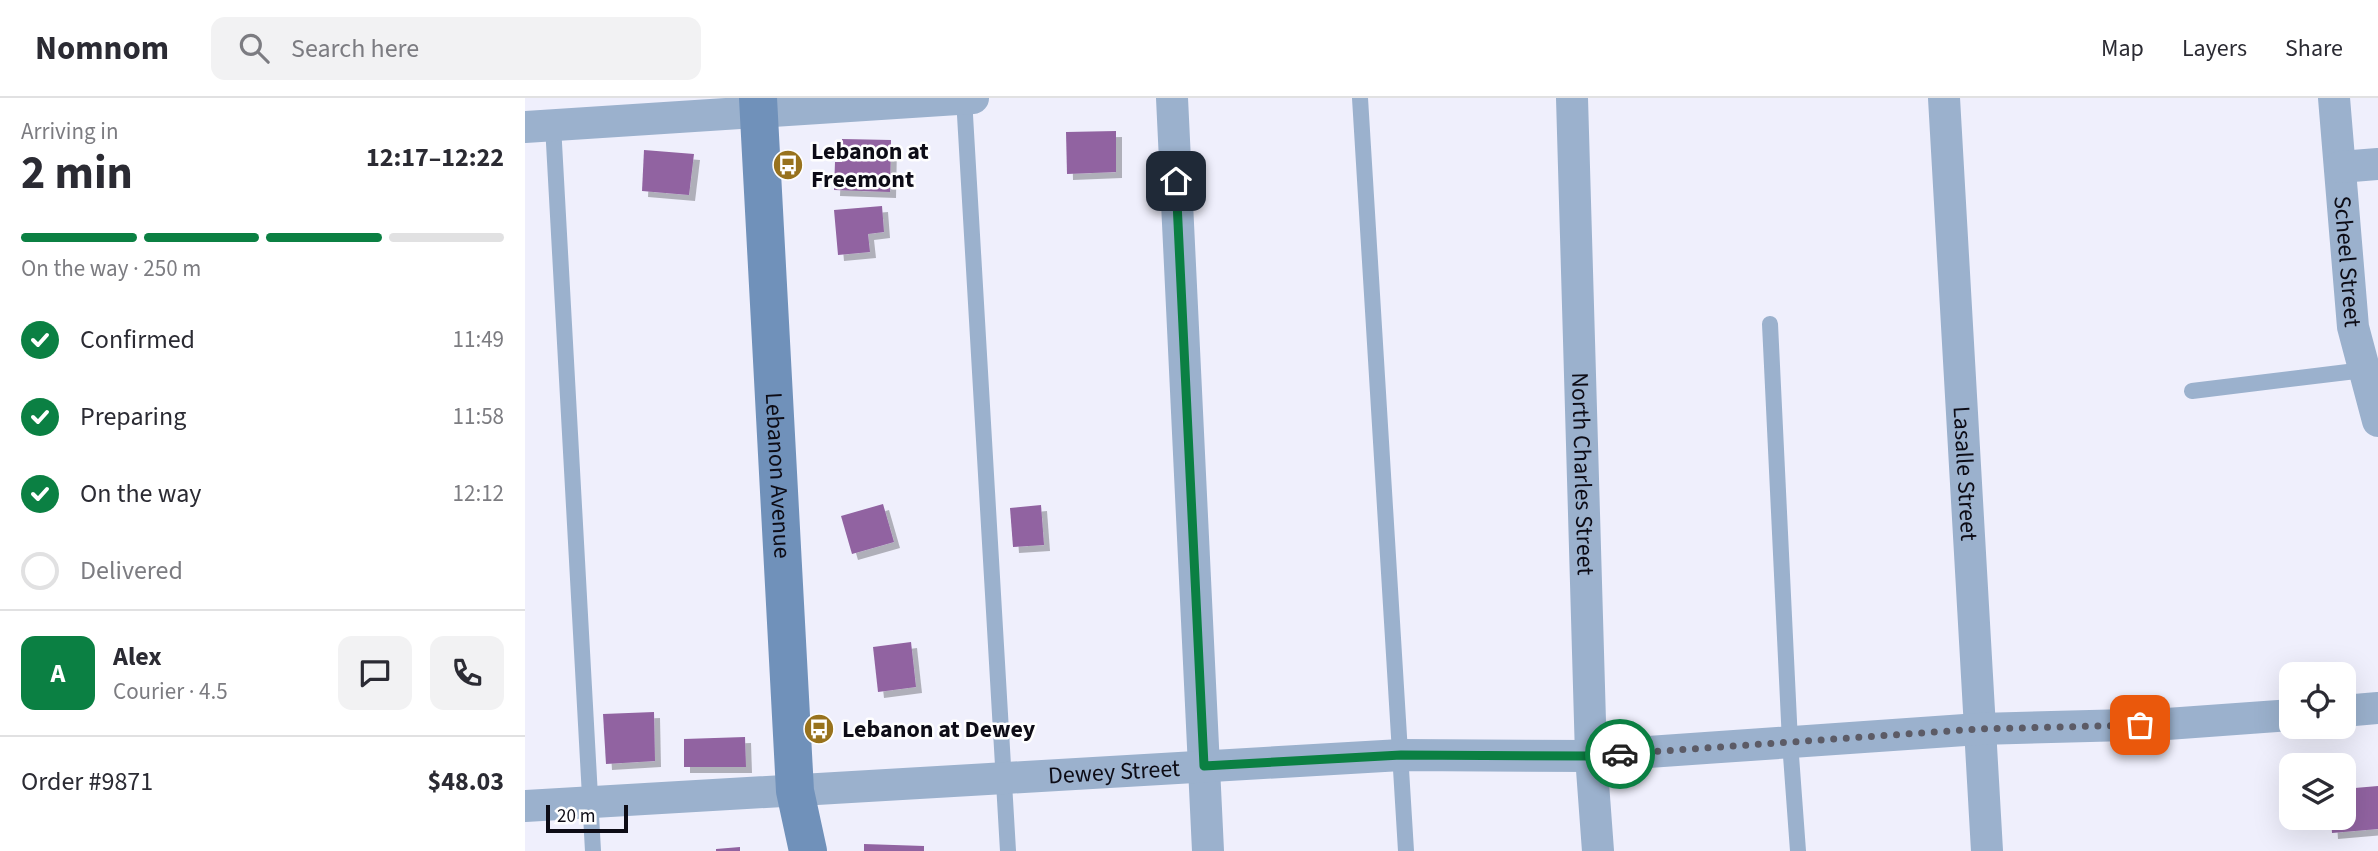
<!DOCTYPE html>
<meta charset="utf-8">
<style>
body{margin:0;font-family:"Source Sans 3",sans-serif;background:#f2f2f3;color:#2b2b33;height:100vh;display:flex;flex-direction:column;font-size:26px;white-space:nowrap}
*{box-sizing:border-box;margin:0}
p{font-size:23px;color:#7c7c81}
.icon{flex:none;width:38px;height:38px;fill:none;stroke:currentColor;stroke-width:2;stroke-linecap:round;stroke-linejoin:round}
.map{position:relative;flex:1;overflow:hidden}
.sheet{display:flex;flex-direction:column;background:#fff;width:525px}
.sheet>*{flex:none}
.tools{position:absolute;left:1754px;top:564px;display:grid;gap:14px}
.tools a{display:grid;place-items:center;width:77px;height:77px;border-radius:14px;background:#fff;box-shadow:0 7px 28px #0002;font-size:35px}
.scale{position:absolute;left:21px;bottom:18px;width:82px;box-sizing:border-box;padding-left:7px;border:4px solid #0d0c16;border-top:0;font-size:19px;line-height:24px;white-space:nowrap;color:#0d0c16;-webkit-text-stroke:5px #fefefe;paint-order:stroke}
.pin{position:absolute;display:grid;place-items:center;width:60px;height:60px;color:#fff;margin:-30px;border-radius:14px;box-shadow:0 4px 10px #0006}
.courier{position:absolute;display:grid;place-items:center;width:70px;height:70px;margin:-35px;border:5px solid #0b8043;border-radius:50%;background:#fff;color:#222;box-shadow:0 2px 9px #0007}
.head em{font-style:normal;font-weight:700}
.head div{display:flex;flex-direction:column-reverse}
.head{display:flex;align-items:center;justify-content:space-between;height:119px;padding:0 21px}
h1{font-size:46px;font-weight:700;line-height:52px}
.bar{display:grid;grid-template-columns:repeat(4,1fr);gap:10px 7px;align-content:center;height:84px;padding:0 21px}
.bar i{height:9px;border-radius:5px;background:#e1e1e2}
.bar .active{background:#0b8043}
.bar p{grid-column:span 4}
.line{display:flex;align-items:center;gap:18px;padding:0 21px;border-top:2px solid #e1e1e2}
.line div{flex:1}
.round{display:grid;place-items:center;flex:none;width:74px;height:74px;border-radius:14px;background:#f2f2f3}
ol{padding:0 21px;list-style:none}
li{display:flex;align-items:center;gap:21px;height:77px}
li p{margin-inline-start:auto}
li .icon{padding:7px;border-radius:50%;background:#0b8043;color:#fff;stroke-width:4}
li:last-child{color:#7c7c81}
li i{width:38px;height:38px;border:4px solid #e1e1e2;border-radius:50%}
header{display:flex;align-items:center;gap:42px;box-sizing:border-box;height:98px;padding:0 35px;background:#fff;border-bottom:2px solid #e1e1e2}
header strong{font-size:33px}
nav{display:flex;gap:38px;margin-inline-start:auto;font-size:24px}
.search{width:490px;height:63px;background:#f2f2f3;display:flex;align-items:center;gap:18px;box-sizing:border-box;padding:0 24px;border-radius:14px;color:#7c7c81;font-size:26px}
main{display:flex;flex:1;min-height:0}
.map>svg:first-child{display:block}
</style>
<header>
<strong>Nomnom</strong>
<div class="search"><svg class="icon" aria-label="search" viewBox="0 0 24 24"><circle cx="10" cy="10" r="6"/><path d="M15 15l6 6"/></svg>Search here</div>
<nav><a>Map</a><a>Layers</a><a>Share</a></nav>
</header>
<main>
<section class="sheet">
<div class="head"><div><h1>2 min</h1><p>Arriving in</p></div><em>12:17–12:22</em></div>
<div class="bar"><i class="active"></i><i class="active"></i><i class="active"></i><i></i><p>On the way · 250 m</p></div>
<ol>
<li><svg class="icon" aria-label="check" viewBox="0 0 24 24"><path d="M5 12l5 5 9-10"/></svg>Confirmed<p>11:49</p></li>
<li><svg class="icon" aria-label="check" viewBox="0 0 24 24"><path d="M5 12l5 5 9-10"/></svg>Preparing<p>11:58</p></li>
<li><svg class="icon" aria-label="check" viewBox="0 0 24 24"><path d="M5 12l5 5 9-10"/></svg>On the way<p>12:12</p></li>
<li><i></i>Delivered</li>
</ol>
<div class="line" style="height:126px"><b class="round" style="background:#0b8043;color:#fff">A</b><div><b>Alex</b><p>Courier · 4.5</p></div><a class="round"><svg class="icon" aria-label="chat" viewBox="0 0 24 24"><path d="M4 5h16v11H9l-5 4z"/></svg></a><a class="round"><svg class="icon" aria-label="phone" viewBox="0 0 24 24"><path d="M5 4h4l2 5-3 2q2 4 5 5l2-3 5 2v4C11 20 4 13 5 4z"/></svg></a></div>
<div class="line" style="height:91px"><div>Order #9871</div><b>$48.03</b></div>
</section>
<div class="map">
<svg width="1853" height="753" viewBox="0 0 1853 753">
<defs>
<filter id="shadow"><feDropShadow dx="6" dy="6" stdDeviation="0" flood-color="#0004"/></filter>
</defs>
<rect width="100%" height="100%" fill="#efeffc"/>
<g fill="#9163a1" filter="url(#shadow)">
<path d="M591 33V74L542 76 541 34Z"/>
<path d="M317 41 366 42 365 94 309 92 310 64H317Z"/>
<path d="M119 52 169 56 164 97 117 93Z"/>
<path d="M357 108 359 134 343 136 345 154 313 157 309 112Z"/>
<path d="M358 406 369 444 327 456 316 418Z"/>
<path d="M516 407 519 447 488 449 485 410Z"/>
<path d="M386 544 391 589 353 594 348 549Z"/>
<path d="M129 614 130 663 81 666 78 616Z"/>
<path d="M220 639 221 669H159V641Z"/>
<path d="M1853 688V731L1807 735 1806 719H1818V691Z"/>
<path d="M339 746 399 748V753H339Z"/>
<path d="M215 749V753H191V751Z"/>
</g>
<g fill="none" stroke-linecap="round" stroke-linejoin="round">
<g stroke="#9bb1cd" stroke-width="16">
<path d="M439 0 483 753"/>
<path d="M835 0 881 753"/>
<path d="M28 27 68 753"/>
<path d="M1245 226 1265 644 1273 753"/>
<path d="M1667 293 1839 272"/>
</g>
<g stroke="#9bb1cd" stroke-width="32">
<path d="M647 0 683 753"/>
<path id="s1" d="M1047 0 1066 658 1073 753"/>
<path id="s2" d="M1419 0 1462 753"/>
<path id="s3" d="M1809 0 1828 229 1853 323"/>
<path d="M0 29 448 0"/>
<path d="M1815 69 1853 66"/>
<path d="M1818 613 1853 610"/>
<path id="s4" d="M0 708 876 657 1066 658 1454 631 1642 626 1766 617"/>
</g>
<path stroke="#7091ba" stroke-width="38" id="s5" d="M233 0 270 693 283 753"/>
</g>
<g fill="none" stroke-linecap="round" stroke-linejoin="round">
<path stroke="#5c5b66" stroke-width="7" stroke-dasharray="0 12.6" d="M1095 656 1454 631 1615 627"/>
<path stroke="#0b8043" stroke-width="9" d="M651 83 679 668 876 657 1066 658 1095 656"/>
</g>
<defs>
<g id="bus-disc" transform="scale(1.575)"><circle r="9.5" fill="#98721d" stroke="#fefefe"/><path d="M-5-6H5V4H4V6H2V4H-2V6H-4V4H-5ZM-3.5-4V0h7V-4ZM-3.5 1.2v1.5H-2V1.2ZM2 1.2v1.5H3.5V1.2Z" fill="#fff"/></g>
</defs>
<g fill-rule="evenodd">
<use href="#bus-disc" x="263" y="67"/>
<use href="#bus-disc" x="294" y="631"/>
</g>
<g text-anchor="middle" stroke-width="5" stroke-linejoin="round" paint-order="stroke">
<g font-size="24" font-weight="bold" fill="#0d0c16" stroke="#fefefe" text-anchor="start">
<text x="286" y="61">Lebanon at<tspan x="286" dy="28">Freemont</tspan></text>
<text x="317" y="639">Lebanon at Dewey</text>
</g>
<g font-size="24" fill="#0d0c16" stroke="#fefefe">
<text dy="8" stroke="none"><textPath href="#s3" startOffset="164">Scheel Street</textPath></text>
<text dy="8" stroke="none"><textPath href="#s5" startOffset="378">Lebanon Avenue</textPath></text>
<text dy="8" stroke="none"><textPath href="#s1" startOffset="376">North Charles Street</textPath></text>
<text dy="8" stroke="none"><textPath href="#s2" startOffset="376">Lasalle Street</textPath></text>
<text dy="8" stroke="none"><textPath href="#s4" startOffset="590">Dewey Street</textPath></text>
</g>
</g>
</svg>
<div class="tools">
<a><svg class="icon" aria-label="locate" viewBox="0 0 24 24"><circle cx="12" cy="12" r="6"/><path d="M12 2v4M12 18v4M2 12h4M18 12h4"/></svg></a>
<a><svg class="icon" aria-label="layers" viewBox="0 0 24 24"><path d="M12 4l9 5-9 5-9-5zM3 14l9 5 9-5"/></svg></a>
</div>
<div class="scale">20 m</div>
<div class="pin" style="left:1615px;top:627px;background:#ea580c"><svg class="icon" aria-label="bag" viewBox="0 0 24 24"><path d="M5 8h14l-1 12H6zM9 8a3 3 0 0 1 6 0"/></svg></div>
<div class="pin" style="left:651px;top:83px;background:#1f2937"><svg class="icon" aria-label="home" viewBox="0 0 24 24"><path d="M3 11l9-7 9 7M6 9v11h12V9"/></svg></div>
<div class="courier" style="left:1095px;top:656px"><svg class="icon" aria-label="car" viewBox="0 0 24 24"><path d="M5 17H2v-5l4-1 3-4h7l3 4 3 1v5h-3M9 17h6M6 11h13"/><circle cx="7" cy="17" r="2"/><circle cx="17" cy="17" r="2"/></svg></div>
</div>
</main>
